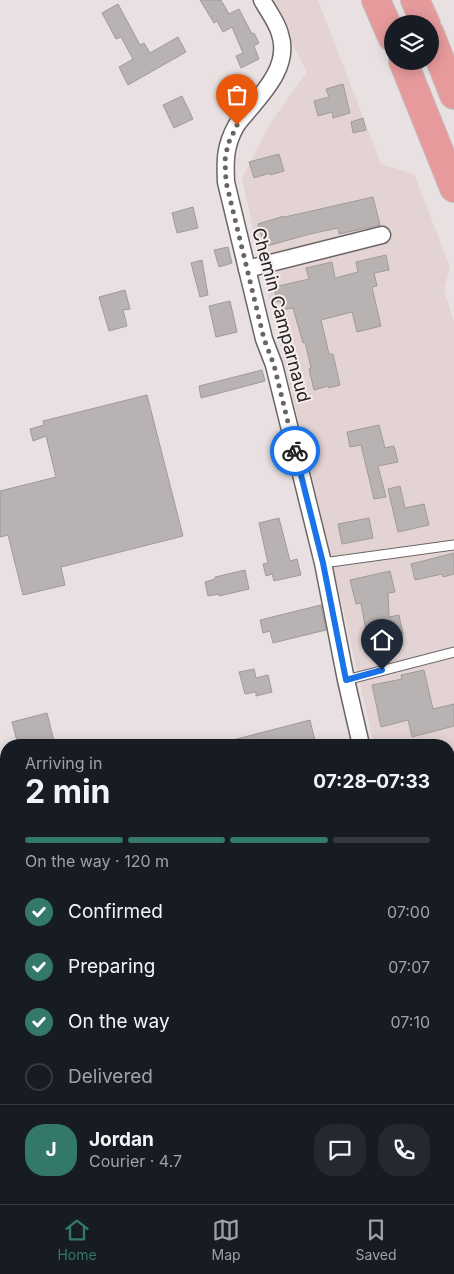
<!DOCTYPE html>
<meta charset="utf-8">
<style>
body{margin:0;font-family:Inter,sans-serif;background:#242831;color:#f1f3f6;height:100vh;display:flex;flex-direction:column;font-size:19px;white-space:nowrap}
*{box-sizing:border-box;margin:0}
p{font-size:16px;color:#9ea1a6}
.icon{flex:none;width:28px;height:28px;fill:none;stroke:currentColor;stroke-width:2;stroke-linecap:round;stroke-linejoin:round}
.map{position:relative;flex:1;overflow:hidden}
.sheet{position:absolute;left:0px;top:739px;width:455px;height:466px;display:flex;flex-direction:column;background:#171b24;border-radius:20px 20px 0 0;box-shadow:0 2px 12px #0003}
.sheet>*{flex:none}
.controls{position:absolute;left:384px;top:15px;display:grid;gap:10px}
.controls a{display:grid;place-items:center;width:55px;height:55px;border-radius:50%;background:#171b24;box-shadow:0 2px 12px #0003;font-size:25px}
.pin{position:absolute;display:grid;place-items:center;width:42px;height:42px;color:#fff;margin:-51px -21px;border-radius:50% 50% 50% 0;rotate:-45deg;box-shadow:0 0 5px #0007}
.pin .icon{rotate:45deg}
.courier{position:absolute;display:grid;place-items:center;width:50px;height:50px;margin:-25px;border:4px solid #1a73e8;border-radius:50%;background:#fff;color:#222;box-shadow:0 1px 6px #0007}
.summary em{font-style:normal;font-weight:700}
.summary div{display:flex;flex-direction:column-reverse}
.summary{display:flex;align-items:center;justify-content:space-between;height:85px;padding:0 25px}
h1{font-size:32px;font-weight:700;line-height:38px}
.bar{display:grid;grid-template-columns:repeat(4,1fr);gap:8px 5px;align-content:center;height:60px;padding:0 25px}
.bar i{height:6px;border-radius:4px;background:#363941}
.bar .on{background:#34786b}
.bar p{grid-column:span 4}
.line{display:flex;align-items:center;gap:12px;padding:0 25px;border-top:1px solid #363941}
.line div{flex:1}
.round{display:grid;place-items:center;flex:none;width:52px;height:52px;border-radius:20px;background:#242831}
ol{padding:0 25px;list-style:none}
li{display:flex;align-items:center;gap:15px;height:55px}
li p{margin-inline-start:auto}
li .icon{padding:5px;border-radius:50%;background:#34786b;color:#fff;stroke-width:4}
li:last-child{color:#9ea1a6}
li i{width:28px;height:28px;border:2px solid #363941;border-radius:50%}
.dock{display:flex;justify-content:space-around;align-items:center;height:70px;border-top:1px solid #363941;background:#171b24;font-size:14px;color:#9ea1a6}
.dock a{display:grid;justify-items:center;gap:2px}
.dock .on{color:#34786b}
.map>svg:first-child{display:block}
</style>
<div class="map">
<svg width="454" height="1204" viewBox="0 0 454 1204">
<rect width="100%" height="100%" fill="#e9e1e1"/>
<path fill="#e3d3d3" d="M269 0H318L381 164 414 174 450 267 444 290 454 322V1204H0V873L6 872V1199H449V745H374L326 535 262 270 242 178 271 122 307 72Z"/>
<g fill="none" stroke-linecap="round" stroke-linejoin="round">
<g stroke="#5bb6a4" stroke-width="4.5">
<path d="M0 1078H5"/>
<path d="M346 1199 347 1204"/>
<path d="M448 1199 454 1204"/>
</g>
</g>
<g fill="#b9b2b2" stroke="#a19a9a">
<path d="M200 0H221L229 14 239 9 252 34 254 33 259 43 254 46 259 59 241 68 236 56 243 53 232 27 223 32 217 21 214 23Z"/>
<path d="M118 4 140 45 144 43 150 53 178 37 186 52 128 85 119 67 133 59 121 37 116 39 102 13Z"/>
<path d="M232 77 244 81 240 95 227 91Z"/>
<path d="M343 84 350 113 333 118 332 112 318 116 314 101 329 97 326 89Z"/>
<path d="M182 96 193 119 174 128 163 105Z"/>
<path d="M363 118 366 130 353 133 351 122Z"/>
<path d="M279 154 284 171 270 175V173L254 178 249 162Z"/>
<path d="M373 197 380 225 339 234 338 228 310 234 267 246 265 237 262 238 258 224 284 216 285 217Z"/>
<path d="M193 207 198 228 177 233 172 213Z"/>
<path d="M228 247 232 263 219 267 214 250Z"/>
<path d="M386 255 389 270 374 273 377 286 372 287 381 326 357 332 352 312 321 320 329 354H333L340 385 329 388 328 386 314 390 309 369 311 368 305 342 303 343 293 308 282 310 280 301 277 302 274 287 309 279 306 268 332 262 335 278 358 272 356 262Z"/>
<path d="M202 260 208 295 200 297 191 263Z"/>
<path d="M125 290 130 309 123 310 127 326 109 331 99 297Z"/>
<path d="M230 301 237 332 216 337 209 306Z"/>
<path d="M262 370 265 381 201 398 199 386Z"/>
<path d="M147 395 183 536 61 567 65 585 23 595 8 535 0 537V491L56 477 46 436 33 441 30 429 44 425 43 421Z"/>
<path d="M379 425 385 448 394 446 398 462 378 466 386 497 374 499 361 445 350 447 347 432Z"/>
<path d="M400 486 405 508 424 504 429 525 398 532 388 489Z"/>
<path d="M279 518 290 561 297 559 301 575 274 581 272 574 266 576 263 564 268 563 259 523Z"/>
<path d="M369 518 373 538 342 544 338 524Z"/>
<path d="M454 553V574L443 577 442 574 415 580 411 564Z"/>
<path d="M245 570 249 589 219 596V594L208 596 205 582 215 579V577Z"/>
<path d="M390 571 395 592 388 593 389 617 399 615 403 634 368 642 361 603 356 604 350 580Z"/>
<path d="M321 605 326 630 273 643 270 631 263 633 260 620Z"/>
<path d="M254 669 256 678 268 675 272 692 256 696V692L245 694 239 672Z"/>
<path d="M424 670 433 709 454 704V726L412 737 408 720 381 727 372 685 402 679 401 675Z"/>
<path d="M47 713 55 745H18L12 722Z"/>
<path d="M310 720 316 745H229V741Z"/>
</g>
<g fill="none" stroke-linecap="round" stroke-linejoin="round">
<g stroke="#6c6565" stroke-width="11">
<g id="lane">
<path d="M323 563 454 545"/>
<path d="M346 680 454 652"/>
<path d="M0 1016 6 1035"/>
<path d="M0 1161 6 1176"/>
<path d="M0 1187 6 1184"/>
<path d="M16 1199 18 1204"/>
<path d="M59 1199 61 1204"/>
<path d="M271 1199 273 1204"/>
</g>
</g>
<g stroke="#6c6565" stroke-width="19">
<g id="street">
<path d="M262 0C268 11 277 22 280 34 290 64 266 90 248 111 244 116 239 121 236 126 225 146 225 160 226 182L264 339 274 365 323 563 346 680 361 745"/>
<path d="M247 269 382 235"/>
<path d="M0 852 6 851"/>
<path d="M449 853 454 852"/>
<path d="M371 1199 373 1204"/>
</g>
</g>
<g stroke="#c2c1c1" stroke-width="30">
<g id="highway">
<path d="M376 0 392 37"/>
<path d="M415 0 426 24"/>
<path d="M430 34 454 95"/>
<path d="M403 61 454 188"/>
</g>
</g>
<use href="#lane" stroke="#fff" stroke-width="9"/>
<use href="#street" stroke="#fff" stroke-width="16"/>
<use href="#highway" stroke="#e69a9c" stroke-width="28"/>
</g>
<g fill="none" stroke-linecap="round" stroke-linejoin="round">
<path stroke="#6a6565" stroke-width="5" stroke-dasharray="0 9" d="M237 125 228 144 225 160 226 182 264 339 274 365 295 451"/>
<path stroke="#1a73e8" stroke-width="6" d="M295 451 323 563 346 680 382 670"/>
</g>
<g text-anchor="middle" stroke-width="4" stroke-linejoin="round" paint-order="stroke">
<g font-size="18" fill="#252222" stroke="#f6eeee">
<text transform="translate(281 315) rotate(75)" y="6">Chemin Camparnaud</text>
</g>
</g>
</svg>
<div class="controls">
<a><svg class="icon" aria-label="layers" viewBox="0 0 24 24"><path d="M12 4l9 5-9 5-9-5zM3 14l9 5 9-5"/></svg></a>
</div>
<div class="pin" style="left:237px;top:125px;background:#ea580c"><svg class="icon" aria-label="bag" viewBox="0 0 24 24"><path d="M5 8h14l-1 12H6zM9 8a3 3 0 0 1 6 0"/></svg></div>
<div class="pin" style="left:382px;top:670px;background:#1f2937"><svg class="icon" aria-label="home" viewBox="0 0 24 24"><path d="M3 11l9-7 9 7M6 9v11h12V9"/></svg></div>
<div class="courier" style="left:295px;top:451px"><svg class="icon" aria-label="bike" viewBox="0 0 24 24"><circle cx="6" cy="16" r="4"/><circle cx="18" cy="16" r="4"/><path d="M6 16l4-8h5l3 8M10 8l3 8H6M13 5h3"/></svg></div>
<section class="sheet">
<div class="summary"><div><h1>2 min</h1><p>Arriving in</p></div><em>07:28–07:33</em></div>
<div class="bar"><i class="on"></i><i class="on"></i><i class="on"></i><i></i><p>On the way · 120 m</p></div>
<ol>
<li><svg class="icon" aria-label="check" viewBox="0 0 24 24"><path d="M5 12l5 5 9-10"/></svg>Confirmed<p>07:00</p></li>
<li><svg class="icon" aria-label="check" viewBox="0 0 24 24"><path d="M5 12l5 5 9-10"/></svg>Preparing<p>07:07</p></li>
<li><svg class="icon" aria-label="check" viewBox="0 0 24 24"><path d="M5 12l5 5 9-10"/></svg>On the way<p>07:10</p></li>
<li><i></i>Delivered</li>
</ol>
<div class="line" style="height:90px"><b class="round" style="background:#34786b;color:#fff">J</b><div><b>Jordan</b><p>Courier · 4.7</p></div><a class="round"><svg class="icon" aria-label="chat" viewBox="0 0 24 24"><path d="M4 5h16v11H9l-5 4z"/></svg></a><a class="round"><svg class="icon" aria-label="phone" viewBox="0 0 24 24"><path d="M5 4h4l2 5-3 2q2 4 5 5l2-3 5 2v4C11 20 4 13 5 4z"/></svg></a></div>
</section>
</div>
<nav class="dock">
<a class="on"><svg class="icon" aria-label="home" viewBox="0 0 24 24"><path d="M3 11l9-7 9 7M6 9v11h12V9"/></svg>Home</a>
<a><svg class="icon" aria-label="map" viewBox="0 0 24 24"><path d="M3 6l6-2 6 2 6-2v14l-6 2-6-2-6 2zM9 4v14M15 6v14"/></svg>Map</a>
<a><svg class="icon" aria-label="saved" viewBox="0 0 24 24"><path d="M7 4h10v16l-5-4-5 4z"/></svg>Saved</a>
</nav>
